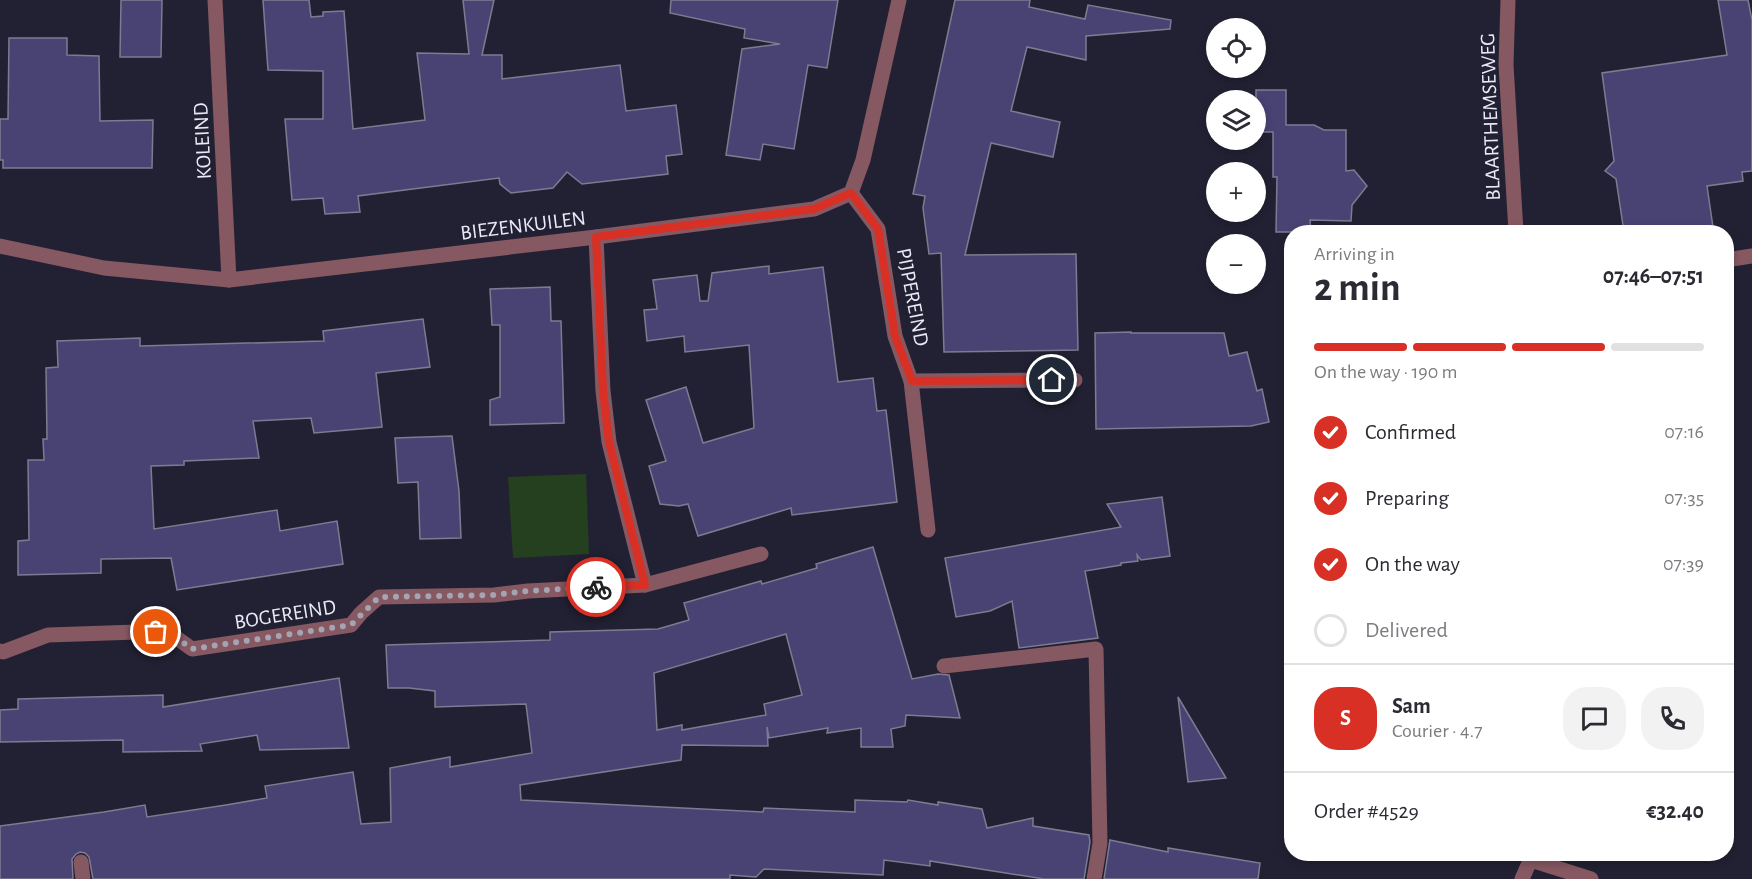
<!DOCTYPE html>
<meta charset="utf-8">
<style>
body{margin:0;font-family:"Alegreya Sans",sans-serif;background:#f2f2f3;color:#2b2b33;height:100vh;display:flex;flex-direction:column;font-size:22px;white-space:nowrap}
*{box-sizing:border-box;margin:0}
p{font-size:20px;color:#7c7c81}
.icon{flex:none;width:33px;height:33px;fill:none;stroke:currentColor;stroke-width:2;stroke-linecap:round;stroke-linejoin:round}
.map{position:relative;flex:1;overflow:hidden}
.panel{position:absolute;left:1284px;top:225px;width:450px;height:636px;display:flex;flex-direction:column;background:#fff;border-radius:24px;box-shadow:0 3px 9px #0003}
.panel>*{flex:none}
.fabs{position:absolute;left:1206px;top:18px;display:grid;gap:12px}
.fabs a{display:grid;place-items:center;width:60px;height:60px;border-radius:50%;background:#fff;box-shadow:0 3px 9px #0003;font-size:30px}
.pin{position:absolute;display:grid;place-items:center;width:51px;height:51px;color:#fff;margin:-26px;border:3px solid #fff;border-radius:50%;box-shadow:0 2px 6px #0007}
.courier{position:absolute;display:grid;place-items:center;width:60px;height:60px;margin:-30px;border:4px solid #d93025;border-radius:50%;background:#fff;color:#222;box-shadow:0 2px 8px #0007}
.head em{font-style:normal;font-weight:700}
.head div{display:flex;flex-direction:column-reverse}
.head{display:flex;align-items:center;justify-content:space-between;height:102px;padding:0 30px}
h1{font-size:39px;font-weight:700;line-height:45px}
.bar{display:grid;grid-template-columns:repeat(4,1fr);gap:9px 6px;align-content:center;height:72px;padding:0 30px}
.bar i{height:8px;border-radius:4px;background:#e1e1e2}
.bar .active{background:#d93025}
.bar p{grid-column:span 4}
.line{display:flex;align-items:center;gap:15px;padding:0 30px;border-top:2px solid #e1e1e2}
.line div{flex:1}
.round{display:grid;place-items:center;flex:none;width:63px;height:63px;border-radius:24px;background:#f2f2f3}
ol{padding:0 30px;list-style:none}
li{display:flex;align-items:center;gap:18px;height:66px}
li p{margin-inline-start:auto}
li .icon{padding:6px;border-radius:50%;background:#d93025;color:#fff;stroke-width:4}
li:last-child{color:#7c7c81}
li i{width:33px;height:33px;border:3px solid #e1e1e2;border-radius:50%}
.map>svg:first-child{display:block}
</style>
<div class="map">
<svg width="1752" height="879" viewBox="0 0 1752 879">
<rect width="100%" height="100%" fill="#222133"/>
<path fill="#25401e" d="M586 474 589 554 513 558 508 477Z"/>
<g fill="#494373" stroke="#7d7b92" stroke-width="1.5" fill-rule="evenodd">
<path d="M121 0H162L161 57H120Z"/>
<path d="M263 0H309L311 17 323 16V12L344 11 353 129 425 120 417 53 469 54 463 0H494L482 55H502V79L620 65 626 111 676 105 682 154 666 156 668 174 582 184 567 172 553 188 511 193 500 184 499 178 358 196 360 212 325 214 323 198 292 200 285 119H323V71L268 70Z"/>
<path d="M671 0H838L827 68 808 65 794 149 763 144 760 160 726 155 742 49 780 44 744 38 745 29 670 13Z"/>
<path d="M955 0H1030L1029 7 1085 19 1088 5 1171 20 1170 29 1086 36V60L1027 47 1011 111 1060 122 1053 157 991 143 965 255 1076 254 1078 350 944 352 941 253 929 254 923 208 925 196 913 194Z"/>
<path d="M1718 0H1748L1752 20V171L1742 172 1743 181 1707 186 1713 227 1674 232H1624L1616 179 1605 171 1614 161 1602 73 1727 55Z"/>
<path d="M9 38H67V55L99 56 100 121 153 120 152 168H3V160H0V119H8Z"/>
<path d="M1256 90H1286V125H1314L1324 130H1346V171L1354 170 1367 186 1352 205 1351 221 1310 220 1311 232H1276L1277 177H1273V132H1256Z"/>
<path d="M769 266V274L823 267 838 382 873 378 877 411 886 410 897 502 792 515 791 508 698 536 688 504 679 506 660 504 649 466 666 461 646 400 686 387 703 443 754 428 749 345 685 352 684 336 647 341 644 310 657 309 653 280 697 275 700 301H708L712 273Z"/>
<path d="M550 287 551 321H561L564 423 490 425V400L500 397V325H492L490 289Z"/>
<path d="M423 319 430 367 376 373 382 427 314 433 311 418 253 421 259 458 184 461V465L151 466 154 529 277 510 280 531 337 521 343 564 177 590 171 558 101 559V573L18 575V541L29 540 28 460H44L43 439H47L46 368 58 367 57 341 140 338V346L324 341 323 331Z"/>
<path d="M1131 332V333H1224L1229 356 1247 352 1257 391 1262 389 1269 422 1251 426 1096 429 1095 333Z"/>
<path d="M452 436 459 491 461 538 420 539 418 482 398 483 395 438Z"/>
<path d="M1162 497 1170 556 1141 560 1137 555 1138 561 1121 563V565L1085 571 1098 638 1019 648 1012 601 990 611 956 617 945 558 1121 527 1107 504Z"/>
<path d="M873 547 912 679 938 674 949 675 960 718 906 715 905 726 891 729 893 747H861V728L827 733 828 728 769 738 767 727 768 746 682 745 681 760 520 785 521 800 763 812 764 808 855 812V800L907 802 908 800 938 805V802L982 809 987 828 1033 818V826L1089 835 1090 842 1084 879H1044L930 861V866L884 860 883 875 764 869 756 877 730 875V879H93L89 857 85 853 80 852 76 854 72 859 73 879H0V826L104 812 145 805 147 817 226 805 267 798 265 786 353 772 361 824 391 822 390 768 450 757V767L532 753 526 704 435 707V691L409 688H388L386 645 550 640V632L658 629 689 620 684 603 761 581 762 584 817 568 816 564ZM786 634 802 695 764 704 766 715 682 730V725L657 730 654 673Z"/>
<path d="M339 678 349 748 260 750 257 735 200 744 202 751 123 752V740L0 742V710L18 709V699L163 695V707Z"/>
<path d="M1178 697 1226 778 1188 782Z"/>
<path d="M1110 840 1168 852V848L1260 863 1258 879H1104Z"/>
</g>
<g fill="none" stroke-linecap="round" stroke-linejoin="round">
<g stroke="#865862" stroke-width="15">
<path d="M215 0 229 280"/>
<path d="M1508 0 1506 65 1516 232"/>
<path d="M851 193 878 229 895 336 911 381 1075 380"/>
<path d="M596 237 603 391 609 442 645 585"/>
<path d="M0 246 104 268 229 280 596 237 814 209 851 193 863 160 899 0"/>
<path d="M1726 260 1752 256"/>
<path d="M911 381 928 530"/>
<path d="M0 651 3 652 48 635 167 631 192 649 351 625 361 613 379 597 494 595 528 591 645 585 761 554"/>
<path d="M944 666 1096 649 1100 843 1094 879"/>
<path d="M1531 860 1591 879"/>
<path d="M81 862 83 879"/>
<path d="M1522 879 1533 854"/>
</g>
</g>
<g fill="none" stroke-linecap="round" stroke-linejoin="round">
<path stroke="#a4a4b2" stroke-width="6" stroke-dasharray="0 10.8" d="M156 632 167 631 192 649 351 625 379 597 494 595 528 591 596 587"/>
<path stroke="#d93025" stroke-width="8" d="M596 587 645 585 609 442 603 391 596 237 814 209 851 193 878 229 895 336 912 381 1052 380"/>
</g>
<g text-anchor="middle" stroke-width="6" stroke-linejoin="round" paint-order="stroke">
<g font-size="21" fill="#eaeaf6" stroke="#222133">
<text transform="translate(1490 117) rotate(-92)" y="7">BLAARTHEMSEWEG</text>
<text transform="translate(202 141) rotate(-93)" y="7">KOLEIND</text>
<text transform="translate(523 225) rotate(-7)" y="7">BIEZENKUILEN</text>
<text transform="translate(913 297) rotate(79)" y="7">PIJPEREIND</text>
<text transform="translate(285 614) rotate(-9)" y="7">BOGEREIND</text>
</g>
</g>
</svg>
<div class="fabs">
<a><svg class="icon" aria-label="locate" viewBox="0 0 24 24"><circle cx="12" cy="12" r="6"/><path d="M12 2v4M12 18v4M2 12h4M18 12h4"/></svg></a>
<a><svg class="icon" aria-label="layers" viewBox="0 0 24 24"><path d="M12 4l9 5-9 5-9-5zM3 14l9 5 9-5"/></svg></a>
<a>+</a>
<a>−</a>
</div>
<div class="pin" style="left:156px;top:632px;background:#ea580c"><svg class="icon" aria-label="bag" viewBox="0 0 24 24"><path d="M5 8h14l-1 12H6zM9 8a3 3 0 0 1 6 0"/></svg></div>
<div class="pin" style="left:1052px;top:380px;background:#1f2937"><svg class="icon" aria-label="home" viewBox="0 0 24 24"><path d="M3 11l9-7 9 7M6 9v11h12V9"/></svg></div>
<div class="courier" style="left:596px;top:587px"><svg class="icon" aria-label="bike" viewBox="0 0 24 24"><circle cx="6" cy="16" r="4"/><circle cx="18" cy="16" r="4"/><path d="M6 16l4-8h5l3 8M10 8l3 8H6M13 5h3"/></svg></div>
<section class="panel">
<div class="head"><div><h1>2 min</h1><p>Arriving in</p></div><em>07:46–07:51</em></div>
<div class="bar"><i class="active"></i><i class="active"></i><i class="active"></i><i></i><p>On the way · 190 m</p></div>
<ol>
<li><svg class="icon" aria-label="check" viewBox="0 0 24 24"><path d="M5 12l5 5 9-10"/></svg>Confirmed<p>07:16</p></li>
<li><svg class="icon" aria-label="check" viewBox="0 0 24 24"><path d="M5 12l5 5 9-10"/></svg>Preparing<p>07:35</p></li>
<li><svg class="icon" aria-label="check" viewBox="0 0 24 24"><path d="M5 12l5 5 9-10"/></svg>On the way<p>07:39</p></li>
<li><i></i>Delivered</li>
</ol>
<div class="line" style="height:108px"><b class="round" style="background:#d93025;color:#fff">S</b><div><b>Sam</b><p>Courier · 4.7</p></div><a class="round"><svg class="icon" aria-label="chat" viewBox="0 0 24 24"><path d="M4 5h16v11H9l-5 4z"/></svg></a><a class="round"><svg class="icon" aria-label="phone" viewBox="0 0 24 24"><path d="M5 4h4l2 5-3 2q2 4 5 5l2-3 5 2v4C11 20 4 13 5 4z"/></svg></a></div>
<div class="line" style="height:78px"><div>Order #4529</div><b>€32.40</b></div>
</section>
</div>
